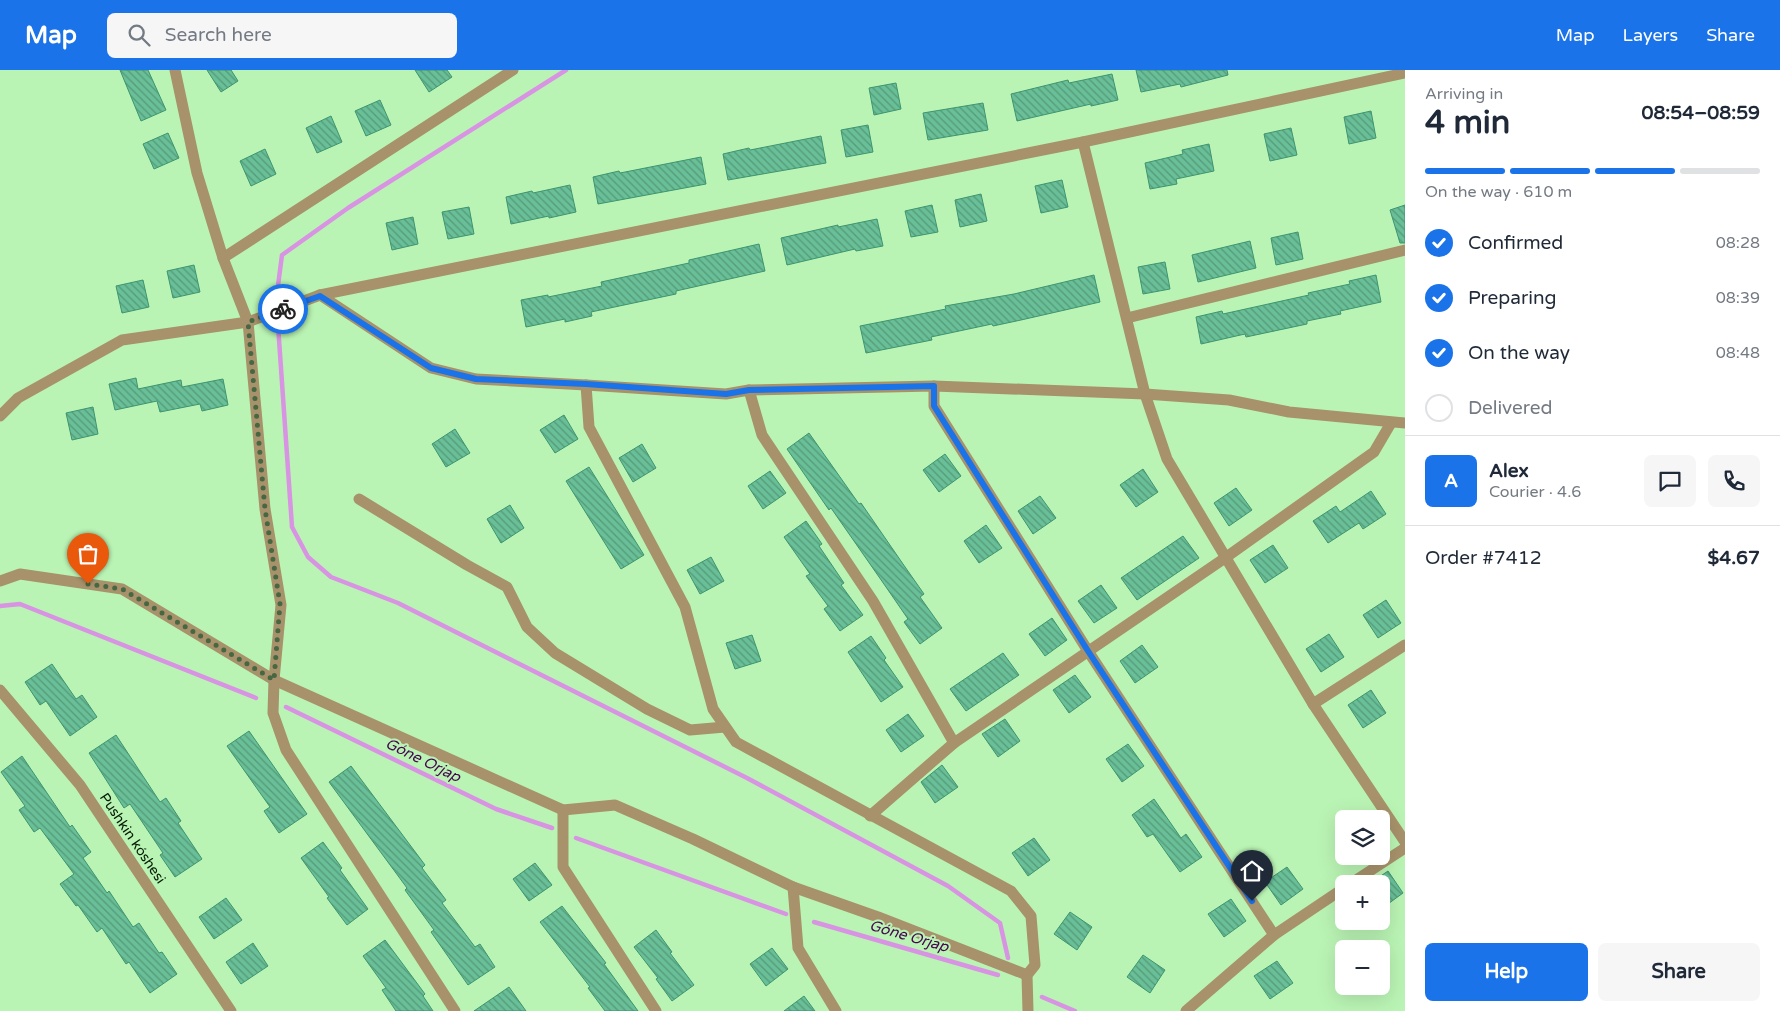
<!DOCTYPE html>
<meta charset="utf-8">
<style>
body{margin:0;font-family:"Varela Round",sans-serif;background:#f6f6f7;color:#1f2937;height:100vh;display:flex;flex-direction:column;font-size:19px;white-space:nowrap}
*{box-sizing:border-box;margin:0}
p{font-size:16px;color:#747a83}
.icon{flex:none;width:28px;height:28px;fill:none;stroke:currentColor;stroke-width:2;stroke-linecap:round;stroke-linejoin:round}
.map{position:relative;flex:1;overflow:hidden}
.panel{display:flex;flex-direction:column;background:#fff;width:375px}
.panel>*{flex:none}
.fabs{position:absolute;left:1335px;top:740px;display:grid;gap:10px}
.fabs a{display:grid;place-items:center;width:55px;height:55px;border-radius:8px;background:#fff;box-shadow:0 5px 20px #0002;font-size:25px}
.pin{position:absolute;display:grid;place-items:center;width:42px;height:42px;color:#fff;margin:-51px -21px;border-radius:50% 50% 50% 0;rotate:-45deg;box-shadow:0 0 5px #0007}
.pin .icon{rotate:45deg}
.courier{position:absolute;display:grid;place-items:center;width:50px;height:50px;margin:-25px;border:4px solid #1a73e8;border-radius:50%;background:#fff;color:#222;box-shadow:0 1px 6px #0007}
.headline em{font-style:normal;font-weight:800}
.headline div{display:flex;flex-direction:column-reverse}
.headline{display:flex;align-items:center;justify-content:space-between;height:85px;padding:0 20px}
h1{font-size:32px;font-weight:800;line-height:38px}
.bar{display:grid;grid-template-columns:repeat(4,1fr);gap:8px 5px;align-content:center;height:60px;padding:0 20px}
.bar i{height:6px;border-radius:4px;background:#e0e1e3}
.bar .on{background:#1a73e8}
.bar p{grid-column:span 4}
.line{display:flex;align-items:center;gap:12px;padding:0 20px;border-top:1px solid #e0e1e3}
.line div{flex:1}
.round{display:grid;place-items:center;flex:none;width:52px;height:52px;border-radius:8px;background:#f6f6f7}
ol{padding:0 20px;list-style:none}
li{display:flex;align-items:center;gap:15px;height:55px}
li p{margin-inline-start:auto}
li .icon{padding:5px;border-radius:50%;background:#1a73e8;color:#fff;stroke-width:4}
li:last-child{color:#747a83}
li i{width:28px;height:28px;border:2px solid #e0e1e3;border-radius:50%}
.cta{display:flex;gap:10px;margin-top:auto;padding:10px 20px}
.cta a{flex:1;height:58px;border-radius:8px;background:#1a73e8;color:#fff;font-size:20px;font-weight:800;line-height:58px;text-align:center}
.cta a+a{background:#f6f6f7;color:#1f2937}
header{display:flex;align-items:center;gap:30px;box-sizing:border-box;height:70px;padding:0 25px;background:#1a73e8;color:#fff}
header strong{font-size:24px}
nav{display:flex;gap:28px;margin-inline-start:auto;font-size:18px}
.search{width:350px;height:45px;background:#f6f6f7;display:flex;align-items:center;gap:12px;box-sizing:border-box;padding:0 18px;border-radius:8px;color:#747a83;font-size:19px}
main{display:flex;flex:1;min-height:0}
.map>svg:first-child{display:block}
</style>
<header>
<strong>Map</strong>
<div class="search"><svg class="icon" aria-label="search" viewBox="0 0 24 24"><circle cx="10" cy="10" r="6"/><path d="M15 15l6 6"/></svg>Search here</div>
<nav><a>Map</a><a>Layers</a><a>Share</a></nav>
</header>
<main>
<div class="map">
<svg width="1405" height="941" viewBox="0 0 1405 941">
<defs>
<pattern id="building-back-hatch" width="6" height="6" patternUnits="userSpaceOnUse" patternTransform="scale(1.25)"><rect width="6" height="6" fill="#69bf97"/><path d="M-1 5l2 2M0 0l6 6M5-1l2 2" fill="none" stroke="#549a79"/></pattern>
</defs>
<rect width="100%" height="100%" fill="#baf4b4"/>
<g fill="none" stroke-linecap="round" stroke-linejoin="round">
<g stroke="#d893e2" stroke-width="4.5">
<path d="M276 231 282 185 348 138 566 0"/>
<path d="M278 255 292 457 308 487 331 507 398 533 747 708 948 816 1000 853 1008 888"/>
<path d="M0 536 20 534 256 628"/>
<path d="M286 637 496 739 552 758"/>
<path d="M576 768 786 844"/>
<path d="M814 852 998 905"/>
<path d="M1042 927 1075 941"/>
</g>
</g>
<g fill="url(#building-back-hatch)" stroke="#3d956f">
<path d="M120 0H148L166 40 141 51Z"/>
<path d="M207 0H231L238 11 221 22Z"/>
<path d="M415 0H447L452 7 429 22Z"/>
<path d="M1136 0H1227L1228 5 1181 17 1180 14 1141 22Z"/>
<path d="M1112 4 1118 30 1091 36V34L1017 51 1011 24 1068 10 1069 13Z"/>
<path d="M896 13 901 39 874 45 869 18Z"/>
<path d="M380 30 391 55 366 66 355 41Z"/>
<path d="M983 33 988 60 928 70 923 43Z"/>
<path d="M1371 41 1376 68 1349 74 1344 47Z"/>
<path d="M331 46 342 72 317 83 306 58Z"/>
<path d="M868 55 873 82 846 87 841 60Z"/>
<path d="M1291 58 1297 85 1270 91 1264 64Z"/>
<path d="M168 63 179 88 154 99 143 74Z"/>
<path d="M821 66 826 93 728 110 723 84 749 78 750 80Z"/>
<path d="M1209 74 1214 101 1176 109 1177 114 1150 119 1145 93 1183 84 1182 80Z"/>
<path d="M265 79 276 104 251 116 240 91Z"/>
<path d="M701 87 706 114 598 134 593 107 619 101 620 103Z"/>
<path d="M1062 110 1068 137 1041 143 1035 116Z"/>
<path d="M570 115 576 142 549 148V146L511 154 506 127 532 121 533 123Z"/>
<path d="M981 124 987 151 960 157 955 130Z"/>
<path d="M932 135 938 162 911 167 905 141Z"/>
<path d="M1405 135V173H1400L1390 140Z"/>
<path d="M469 137 474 164 448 169 442 142Z"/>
<path d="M413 147 418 174 392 180 386 153Z"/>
<path d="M877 149 883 176 856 181 855 179 787 195 781 168 838 155V157Z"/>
<path d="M1298 162 1303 189 1276 195 1271 168Z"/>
<path d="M1250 171 1256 198 1198 212 1192 185Z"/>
<path d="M759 174 765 201 676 221V224L591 242 592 246 565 252V249L526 257 521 230 548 225V227L602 216 601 212 689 193V190Z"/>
<path d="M1165 192 1170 219 1143 224 1138 197Z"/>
<path d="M194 195 200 222 173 228 167 201Z"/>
<path d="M1094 205 1100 232 1021 250 993 256 992 254 931 267 932 270 866 283 860 256 946 239 945 236 1014 224Z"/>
<path d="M1376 205 1381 232 1340 241 1341 244 1307 251V254L1246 267 1245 264 1201 274 1196 247 1222 241 1223 244 1309 225 1308 223 1350 214 1349 211Z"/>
<path d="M143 210 149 237 122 243 116 216Z"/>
<path d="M136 308 138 319 181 310 182 317 223 309 228 335 202 341 200 334 160 342 157 331 115 340 109 314Z"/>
<path d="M93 337 98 364 72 370 66 343Z"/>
<path d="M564 345 578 369 555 383 540 360Z"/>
<path d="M455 359 470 383 446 397 432 374Z"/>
<path d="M809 363 859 434 861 433 903 494 924 524 920 527 942 558 920 574 904 552 908 549 886 517 831 438 829 440 787 379Z"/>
<path d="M642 374 656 398 633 412 619 388Z"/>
<path d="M945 384 961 406 939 422 923 400Z"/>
<path d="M589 397 644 485 621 499 566 411Z"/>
<path d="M1143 399 1158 422 1136 437 1120 415Z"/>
<path d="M770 401 786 423 763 439 748 416Z"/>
<path d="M1236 418 1252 440 1229 456 1214 433Z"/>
<path d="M1371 421 1386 444 1363 459 1359 453 1328 473 1313 451 1336 436 1340 442Z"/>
<path d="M1040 426 1056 448 1033 464 1018 441Z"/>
<path d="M510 435 524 458 501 473 487 449Z"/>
<path d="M806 451 822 474 819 476 844 513 841 515 863 545 840 561 824 539 828 536 806 506 810 504 784 467Z"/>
<path d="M986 455 1002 478 979 493 964 471Z"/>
<path d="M1183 466 1199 488 1137 530 1121 508Z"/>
<path d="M1273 475 1288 498 1265 513 1250 490Z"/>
<path d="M711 487 724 511 700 524 687 500Z"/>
<path d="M1101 515 1117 538 1094 553 1078 531Z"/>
<path d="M1386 530 1401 553 1378 568 1363 545Z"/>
<path d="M1052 548 1067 570 1045 586 1029 564Z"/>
<path d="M1329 564 1344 587 1321 602 1306 579Z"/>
<path d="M752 565 761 591 735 599 726 573Z"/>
<path d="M871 566 886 588 884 590 903 617 881 632 848 582Z"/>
<path d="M1142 575 1158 597 1135 613 1120 591Z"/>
<path d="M1003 583 1019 605 966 641 950 619Z"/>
<path d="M52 594 76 629 82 625 97 647 70 666 46 631 40 635 25 612Z"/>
<path d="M1075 605 1091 627 1069 643 1053 620Z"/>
<path d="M1371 620 1386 643 1363 658 1348 635Z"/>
<path d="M908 644 924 666 901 682 886 660Z"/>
<path d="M1005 649 1020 671 998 687 982 664Z"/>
<path d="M249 661 307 744 279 763 264 741 270 737 227 676Z"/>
<path d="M116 665 160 732 166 728 181 751 178 753 202 789 175 807 160 785 163 783 130 734 124 738 89 683Z"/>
<path d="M1128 674 1144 696 1122 712 1106 689Z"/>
<path d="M22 686 70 757 72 755 91 782 83 788 107 823 109 821 133 857 139 853 159 883 162 882 177 904 150 923 129 892 126 894 102 858 97 862 78 835 76 836 60 814 74 804 40 758 34 762 19 740 25 736 1 702Z"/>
<path d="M942 695 958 717 935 733 921 712Z"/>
<path d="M351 696 425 795 422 798 446 830 442 833 475 877 480 874 495 897 468 915 431 862 434 860 405 820 407 818 329 712Z"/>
<path d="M1154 729 1181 768 1186 764 1202 787 1180 802 1153 764 1147 767 1132 745Z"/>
<path d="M1034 768 1050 790 1028 806 1012 783Z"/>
<path d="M323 772 342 798 340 800 368 839 347 855 327 828 329 827 301 788Z"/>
<path d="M535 793 552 815 529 831 513 809Z"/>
<path d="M1287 797 1303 819 1281 835 1265 812Z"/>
<path d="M1388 801 1403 823 1381 839V814H1369Z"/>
<path d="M226 828 242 850 214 869 199 847Z"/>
<path d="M1231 829 1246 851 1224 867 1208 844Z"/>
<path d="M562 836 606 893 604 894 638 941H605L588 918 590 917 540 852Z"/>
<path d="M1070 842 1092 857 1077 880 1054 864Z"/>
<path d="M656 860 672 882 670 883 694 915 672 931 656 909 658 908 634 877Z"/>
<path d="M385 870 425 924 423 926 433 941H396L382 920 386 918 363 886Z"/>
<path d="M253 873 268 896 241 914 226 892Z"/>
<path d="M772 878 788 899 766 916 750 894Z"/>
<path d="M1143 885 1165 900 1150 923 1127 907Z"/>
<path d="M1277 891 1293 913 1270 929 1254 906Z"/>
<path d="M509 917 526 941H474Z"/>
<path d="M804 926 815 941H784Z"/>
</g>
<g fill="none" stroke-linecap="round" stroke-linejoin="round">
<g stroke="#a7926b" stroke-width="11">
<path d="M175 0 197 103 223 188 248 252 265 439 281 535 274 610 273 643 286 680 455 941"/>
<path d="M1083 72 1145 324 1167 389 1313 634 1405 772"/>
<path d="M223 188 513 0"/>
<path d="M320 225 431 298 476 309 586 315 726 324 749 320 934 316 1145 324 1229 330 1289 342 1405 353"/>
<path d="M1127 248 1405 180"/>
<path d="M586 315 589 357 685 537 713 639 736 672 1011 821 1031 846 1035 895 1027 905 1028 941"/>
<path d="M934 316V336L1088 581 1274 865"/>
<path d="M749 320 762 365 873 531 954 673"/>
<path d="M0 346 18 328 122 270 248 252 320 225 1083 72 1405 3"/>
<path d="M359 429 467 495 507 517 527 557 555 583 647 639 690 660 725 657"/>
<path d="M0 511 20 504 122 519 274 610 563 740 615 735 693 769 793 817 878 847 1027 905"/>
<path d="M0 620 80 715 231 941"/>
<path d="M1313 634 1405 575"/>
<path d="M563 740V797L656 941"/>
<path d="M870 746 954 673 1225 488 1374 382 1391 353"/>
<path d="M1350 814 1405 778"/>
<path d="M793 817 798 878 836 941"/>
<path d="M1186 941 1274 865 1344 818"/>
</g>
</g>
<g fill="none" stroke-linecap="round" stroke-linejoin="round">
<path stroke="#456742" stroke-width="5" stroke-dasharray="0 9" d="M88 514 122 519 274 610 280 534 265 439 248 252 283 239"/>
<path stroke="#1a73e8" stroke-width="6" d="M283 239 320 226 431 298 476 309 586 314 726 324 749 320 934 316V336L1088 581 1252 831"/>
</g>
<g text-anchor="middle" stroke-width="4" stroke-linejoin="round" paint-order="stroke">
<g font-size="14" fill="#061b05" stroke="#baf4b4">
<text transform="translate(133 768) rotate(56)" y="5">Pushkin kóshesi</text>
</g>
<g font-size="15" font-style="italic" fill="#460450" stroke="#baf4b4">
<text transform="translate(423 690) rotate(26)" y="5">Góne Orjap</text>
<text transform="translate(909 866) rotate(16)" y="5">Góne Orjap</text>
</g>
</g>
</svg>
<div class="fabs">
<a><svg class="icon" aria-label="layers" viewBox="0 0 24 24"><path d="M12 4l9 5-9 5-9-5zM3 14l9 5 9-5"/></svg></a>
<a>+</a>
<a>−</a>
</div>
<div class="pin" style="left:88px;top:514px;background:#ea580c"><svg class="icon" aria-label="bag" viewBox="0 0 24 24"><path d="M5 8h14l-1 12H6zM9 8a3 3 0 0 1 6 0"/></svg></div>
<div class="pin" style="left:1252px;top:831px;background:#1f2937"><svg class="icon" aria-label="home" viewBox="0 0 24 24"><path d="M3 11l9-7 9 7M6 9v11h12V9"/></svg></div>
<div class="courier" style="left:283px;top:239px"><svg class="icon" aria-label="bike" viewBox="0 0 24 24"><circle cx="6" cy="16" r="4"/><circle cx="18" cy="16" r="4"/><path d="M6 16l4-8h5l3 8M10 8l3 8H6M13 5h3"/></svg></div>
</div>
<section class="panel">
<div class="headline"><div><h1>4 min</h1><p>Arriving in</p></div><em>08:54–08:59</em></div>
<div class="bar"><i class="on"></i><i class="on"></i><i class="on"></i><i></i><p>On the way · 610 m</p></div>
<ol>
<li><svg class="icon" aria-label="check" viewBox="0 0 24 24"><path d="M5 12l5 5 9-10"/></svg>Confirmed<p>08:28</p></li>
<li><svg class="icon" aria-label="check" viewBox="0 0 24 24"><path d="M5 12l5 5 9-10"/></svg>Preparing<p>08:39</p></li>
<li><svg class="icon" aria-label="check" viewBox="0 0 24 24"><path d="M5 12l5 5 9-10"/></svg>On the way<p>08:48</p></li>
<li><i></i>Delivered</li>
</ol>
<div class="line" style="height:90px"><b class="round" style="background:#1a73e8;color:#fff">A</b><div><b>Alex</b><p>Courier · 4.6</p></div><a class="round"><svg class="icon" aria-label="chat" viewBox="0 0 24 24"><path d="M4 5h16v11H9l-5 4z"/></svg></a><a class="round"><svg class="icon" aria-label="phone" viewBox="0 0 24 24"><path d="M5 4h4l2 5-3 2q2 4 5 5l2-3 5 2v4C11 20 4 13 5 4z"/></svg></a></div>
<div class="line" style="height:65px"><div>Order #7412</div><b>$4.67</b></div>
<div class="cta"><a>Help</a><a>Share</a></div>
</section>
</main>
